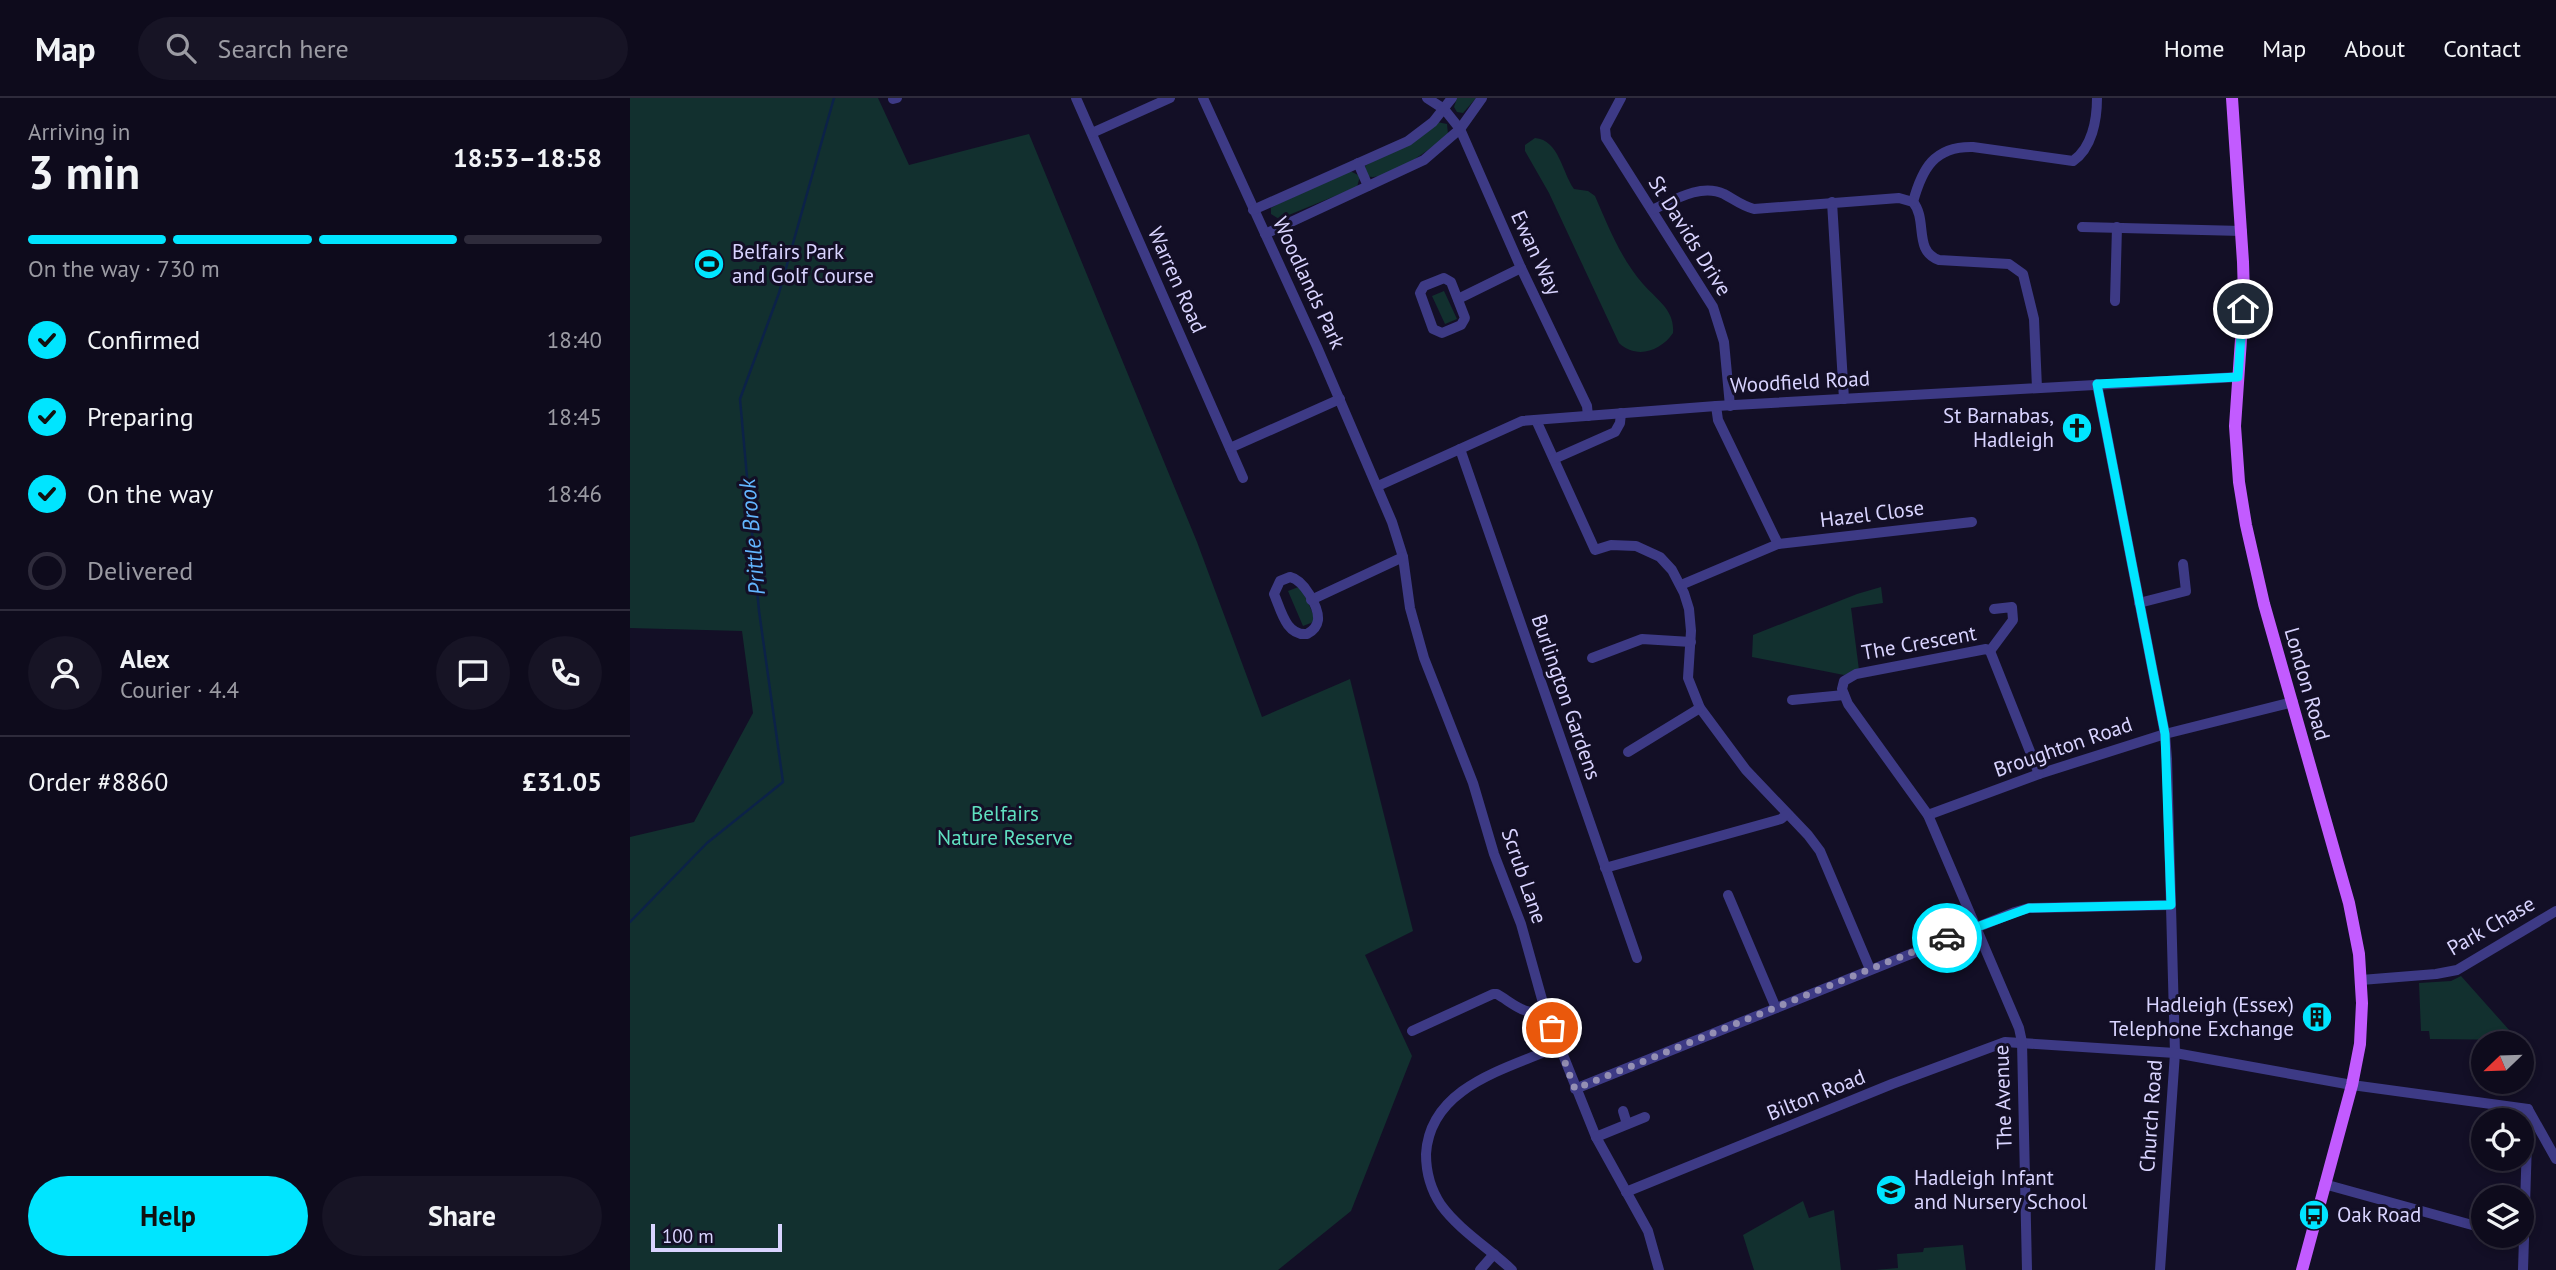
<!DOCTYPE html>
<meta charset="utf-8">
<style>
body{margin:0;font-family:"PT Sans",sans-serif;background:#171425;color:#f1f3f6;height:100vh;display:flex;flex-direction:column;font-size:26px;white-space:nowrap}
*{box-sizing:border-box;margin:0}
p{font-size:23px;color:#9b9ba3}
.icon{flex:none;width:38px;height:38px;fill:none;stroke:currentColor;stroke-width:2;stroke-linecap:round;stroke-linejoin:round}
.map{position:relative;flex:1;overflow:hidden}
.side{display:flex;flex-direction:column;background:#0e0b1c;width:630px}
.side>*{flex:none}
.needle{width:46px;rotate:247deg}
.tools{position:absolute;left:1841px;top:933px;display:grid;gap:14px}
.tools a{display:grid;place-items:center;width:63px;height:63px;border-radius:50%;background:#0e0b1c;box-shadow:0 4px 10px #0003,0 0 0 2px #2e2b3b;font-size:35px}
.scale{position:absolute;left:21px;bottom:18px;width:131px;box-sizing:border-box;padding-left:7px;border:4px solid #d9d4ff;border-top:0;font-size:19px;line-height:24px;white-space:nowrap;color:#d9d4ff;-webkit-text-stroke:5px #130f26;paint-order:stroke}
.pin{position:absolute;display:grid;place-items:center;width:60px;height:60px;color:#fff;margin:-30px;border:4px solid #fff;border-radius:50%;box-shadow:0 2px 7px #0007}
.courier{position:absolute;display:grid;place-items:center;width:70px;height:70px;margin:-35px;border:5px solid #00e5ff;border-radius:50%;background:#fff;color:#222;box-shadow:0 2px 9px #0007}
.head em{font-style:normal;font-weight:800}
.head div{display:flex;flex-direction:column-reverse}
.head{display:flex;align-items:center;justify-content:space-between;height:119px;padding:0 28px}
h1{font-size:46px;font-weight:800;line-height:52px}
.bar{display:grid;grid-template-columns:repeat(4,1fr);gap:10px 7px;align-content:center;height:84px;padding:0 28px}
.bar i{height:9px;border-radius:5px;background:#2e2b3b}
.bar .on{background:#00e5ff}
.bar p{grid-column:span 4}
.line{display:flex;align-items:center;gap:18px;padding:0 28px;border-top:2px solid #2e2b3b}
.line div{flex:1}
.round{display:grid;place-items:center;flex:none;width:74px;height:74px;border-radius:37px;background:#171425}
ol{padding:0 28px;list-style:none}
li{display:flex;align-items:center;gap:21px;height:77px}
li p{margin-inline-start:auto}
li .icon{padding:7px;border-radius:50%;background:#00e5ff;color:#111;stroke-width:4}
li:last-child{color:#9b9ba3}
li i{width:38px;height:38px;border:4px solid #2e2b3b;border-radius:50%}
.primary-button{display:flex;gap:14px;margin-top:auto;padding:14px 28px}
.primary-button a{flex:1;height:80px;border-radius:42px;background:#00e5ff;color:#111;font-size:28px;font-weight:800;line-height:80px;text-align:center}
.primary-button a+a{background:#171425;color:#f1f3f6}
header{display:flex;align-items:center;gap:42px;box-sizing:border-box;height:98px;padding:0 35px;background:#0e0b1c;border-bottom:2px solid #2e2b3b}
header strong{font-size:33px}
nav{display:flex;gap:38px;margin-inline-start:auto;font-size:24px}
.search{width:490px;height:63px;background:#171425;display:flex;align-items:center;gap:18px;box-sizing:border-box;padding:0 24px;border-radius:38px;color:#9b9ba3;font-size:26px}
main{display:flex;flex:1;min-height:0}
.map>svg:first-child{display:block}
</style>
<header>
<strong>Map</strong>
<div class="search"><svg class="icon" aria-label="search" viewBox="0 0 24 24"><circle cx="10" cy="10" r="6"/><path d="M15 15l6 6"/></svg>Search here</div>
<nav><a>Home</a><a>Map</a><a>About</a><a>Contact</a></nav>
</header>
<main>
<section class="side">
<div class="head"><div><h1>3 min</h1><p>Arriving in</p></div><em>18:53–18:58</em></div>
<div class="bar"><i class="on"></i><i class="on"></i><i class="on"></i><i></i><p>On the way · 730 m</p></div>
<ol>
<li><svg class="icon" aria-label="check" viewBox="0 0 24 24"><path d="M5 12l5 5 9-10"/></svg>Confirmed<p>18:40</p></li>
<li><svg class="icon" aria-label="check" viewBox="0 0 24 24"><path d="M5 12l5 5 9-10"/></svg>Preparing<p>18:45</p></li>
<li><svg class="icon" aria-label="check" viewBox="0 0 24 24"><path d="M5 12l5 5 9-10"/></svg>On the way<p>18:46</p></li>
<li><i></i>Delivered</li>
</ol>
<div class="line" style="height:126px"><a class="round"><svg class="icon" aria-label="person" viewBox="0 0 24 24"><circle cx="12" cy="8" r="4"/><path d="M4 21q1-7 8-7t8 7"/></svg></a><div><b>Alex</b><p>Courier · 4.4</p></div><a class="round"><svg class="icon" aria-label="chat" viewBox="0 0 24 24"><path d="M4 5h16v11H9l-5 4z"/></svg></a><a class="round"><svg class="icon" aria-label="phone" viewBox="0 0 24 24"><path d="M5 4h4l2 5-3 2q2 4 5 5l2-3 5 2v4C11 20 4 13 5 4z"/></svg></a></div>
<div class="line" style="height:91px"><div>Order #8860</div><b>£31.05</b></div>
<div class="primary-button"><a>Help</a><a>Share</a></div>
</section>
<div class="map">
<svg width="1926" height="1172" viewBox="0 0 1926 1172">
<rect width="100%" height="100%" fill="#130f26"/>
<g fill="#12302f">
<path d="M0 0H248L279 67 399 36 567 444 632 619 720 581 783 833 735 857 782 958 721 1113 648 1172H0V739L64 724 123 615 112 533 0 530Z"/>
<path d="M827 0H846L833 15 827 14 824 9Z"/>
<path d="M807 24 817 26 818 36C803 49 757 85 737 78L735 68Z"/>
<path d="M905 40C929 42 932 74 944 91L958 93 965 98C978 128 991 161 1013 186 1027 202 1045 212 1043 235 1030 254 1006 261 989 245L919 95 895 53V47Z"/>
<path d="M720 73 730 78 727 89 649 121 641 116V110L648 106Z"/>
<path d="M814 193 827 221 815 226 802 198Z"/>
<path d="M671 488 686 523 673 528 658 493Z"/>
<path d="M1251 489 1253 505 1221 510 1229 572 1214 577 1122 559 1123 537 1227 496Z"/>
<path d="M1831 878 1888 942 1800 941 1799 933H1791L1789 885 1821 883Z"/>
<path d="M1173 1103 1179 1120 1204 1112 1211 1172H1124L1113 1137Z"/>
<path d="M1333 1147 1336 1172H1245L1268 1170 1267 1156 1293 1154 1294 1150Z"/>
</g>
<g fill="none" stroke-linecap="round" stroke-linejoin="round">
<path stroke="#0c2248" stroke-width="2.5" d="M0 824 77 745 153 684 129 513 110 301 149 195 204 0"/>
<g stroke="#3d3a85" stroke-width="10">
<path d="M446 0 613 380"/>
<path d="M573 0 687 249 762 424 773 459 780 510 794 560 843 685 864 756 891 826 915 912 966 1039 1018 1133 1029 1172"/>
<path d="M797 0 814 11 830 31 891 170 957 308 958 318"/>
<path d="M991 0 975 30 976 40 1083 209 1094 244 1100 308"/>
<path d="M263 1 267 0"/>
<path d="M462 35 540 0"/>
<path d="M728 65 738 88"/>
<path d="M1202 104 1214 301"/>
<path d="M1283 104C1298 122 1283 153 1309 162L1379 166 1393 176 1404 221 1407 290"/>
<path d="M1283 104C1292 71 1304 48 1343 49L1443 63C1462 50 1467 22 1467 0"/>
<path d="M623 112 778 43 803 24 822 0"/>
<path d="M1022 112C1044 102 1071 85 1094 96 1105 102 1112 108 1124 111L1269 100 1283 104"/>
<path d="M1452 129 1612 133"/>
<path d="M635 136 794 62 830 31 852 0"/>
<path d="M814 180 821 184 835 220 831 227 812 235 803 231 790 195 794 188Z"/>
<path d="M828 201 891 170"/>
<path d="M1485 203 1487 129"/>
<path d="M1467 286 1535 636 1537 661 1545 955 1530 1172"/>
<path d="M1086 308 1088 322 1148 446"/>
<path d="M906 322 965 452 981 447 1006 448 1030 459 1042 472 1054 495 1059 511 1061 533 1058 580 1070 610 1116 672 1178 737 1190 753 1240 871"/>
<path d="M600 350 710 301"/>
<path d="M830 351 1007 860"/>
<path d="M924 361 985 334 990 325 991 315"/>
<path d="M748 388 892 323 1086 308 1608 279"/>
<path d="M660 479C674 482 689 509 688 522 687 529 683 533 677 536 656 538 651 512 644 496L650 483Z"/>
<path d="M1051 487 1148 446 1342 424"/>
<path d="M681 502 773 459"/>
<path d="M1509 505 1556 493 1553 466"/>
<path d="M1360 553 1383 522 1382 509 1364 511"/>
<path d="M962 560 1012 541 1061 544"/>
<path d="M1162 602 1214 597"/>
<path d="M998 654 1070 610"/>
<path d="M1298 717 1409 676 1535 636 1663 604"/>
<path d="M975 770 1151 721 1157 716"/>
<path d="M1098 797 1146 910"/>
<path d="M1731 882 1806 876 1827 872 1926 813"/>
<path d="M782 933 863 896H867C884 906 895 919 915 912"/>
<path d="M945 991 1385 814 1399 810 1541 807"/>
<path d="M993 1013 997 1026"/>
<path d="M1899 1013 1926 1061"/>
<path d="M966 1039 1015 1019"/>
<path d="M1694 1086 1853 1130"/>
<path d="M996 1094 1262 986 1375 944 1545 955 1722 987 1898 1011"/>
<path d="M1881 1138 1894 1141"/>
<path d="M850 1172 864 1156"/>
<path d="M882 1172C860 1151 829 1132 811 1107 801 1092 796 1074 796 1056 800 988 877 971 929 948"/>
<path d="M1397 1172 1392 944 1389 930 1298 717 1218 606 1212 591 1214 583 1226 576 1356 551 1360 553 1364 563 1409 676"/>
<path d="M1893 1172 1898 1011"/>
</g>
<path stroke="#c25bff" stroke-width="12" d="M1602 0 1613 164 1614 198 1605 328 1609 384 1616 427 1634 506 1719 805 1729 856 1732 905 1730 946 1722 987 1672 1172"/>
</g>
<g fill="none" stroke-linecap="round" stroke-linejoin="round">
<path stroke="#948fb3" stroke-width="7" stroke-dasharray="0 12.6" d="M922 930 945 991 1317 840"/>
<path stroke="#00e5ff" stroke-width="9" d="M1317 840 1399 810 1541 807 1535 636 1467 286 1608 279 1613 211"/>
</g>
<defs>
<g id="stadium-disc" transform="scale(1.575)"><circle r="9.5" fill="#00e5ff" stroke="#130f26"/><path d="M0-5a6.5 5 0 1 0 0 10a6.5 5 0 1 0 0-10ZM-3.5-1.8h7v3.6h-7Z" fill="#111"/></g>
<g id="church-disc" transform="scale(1.575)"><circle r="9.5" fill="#00e5ff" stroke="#130f26"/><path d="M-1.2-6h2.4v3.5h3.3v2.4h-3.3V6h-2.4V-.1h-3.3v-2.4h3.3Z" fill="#111"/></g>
<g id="building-disc" transform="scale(1.575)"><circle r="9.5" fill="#00e5ff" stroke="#130f26"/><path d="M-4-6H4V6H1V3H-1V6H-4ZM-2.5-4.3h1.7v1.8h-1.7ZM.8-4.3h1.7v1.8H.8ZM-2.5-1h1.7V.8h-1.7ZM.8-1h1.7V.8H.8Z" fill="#111"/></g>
<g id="school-disc" transform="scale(1.575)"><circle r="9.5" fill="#00e5ff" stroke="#130f26"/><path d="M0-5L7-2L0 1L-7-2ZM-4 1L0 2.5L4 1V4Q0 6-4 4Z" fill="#111"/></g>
<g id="bus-disc" transform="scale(1.575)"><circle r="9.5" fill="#00e5ff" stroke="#130f26"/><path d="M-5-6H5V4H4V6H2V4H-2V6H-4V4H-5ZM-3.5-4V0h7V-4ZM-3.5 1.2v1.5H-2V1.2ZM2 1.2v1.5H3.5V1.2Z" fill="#111"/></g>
</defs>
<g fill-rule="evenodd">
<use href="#stadium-disc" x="79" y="166"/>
<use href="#church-disc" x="1447" y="330"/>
<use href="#building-disc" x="1687" y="919"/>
<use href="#school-disc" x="1261" y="1092"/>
<use href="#bus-disc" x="1684" y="1117"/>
</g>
<g text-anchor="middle" stroke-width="6" stroke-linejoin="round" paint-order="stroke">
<g font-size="21" fill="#d9d4ff" stroke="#130f26">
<text transform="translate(1060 138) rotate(58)" y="7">St Davids Drive</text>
<text transform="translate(906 155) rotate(65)" y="7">Ewan Way</text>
<text transform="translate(547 182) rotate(66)" y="7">Warren Road</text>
<text transform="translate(679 185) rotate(65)" y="7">Woodlands Park</text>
<text transform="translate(1170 284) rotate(-3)" y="7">Woodfield Road</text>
<text transform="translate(1242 416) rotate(-7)" y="7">Hazel Close</text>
<text transform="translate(1289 545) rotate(-10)" y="7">The Crescent</text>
<text transform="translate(1677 586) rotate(74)" y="7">London Road</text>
<text transform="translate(936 599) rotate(71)" y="7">Burlington Gardens</text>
<text transform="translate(1433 649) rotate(-19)" y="7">Broughton Road</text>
<text transform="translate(894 778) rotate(71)" y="7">Scrub Lane</text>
<text transform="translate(1861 828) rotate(-30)" y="7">Park Chase</text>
<text transform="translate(1186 997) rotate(-22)" y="7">Bilton Road</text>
<text transform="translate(1373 999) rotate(-92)" y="7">The Avenue</text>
<text transform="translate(1521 1018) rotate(-86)" y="7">Church Road</text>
</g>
<g font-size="21" fill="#d9d4ff" stroke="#130f26" text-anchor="start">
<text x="102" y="161">Belfairs Park<tspan x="102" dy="24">and Golf Course</tspan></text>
<text x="1424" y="325" text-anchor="end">St Barnabas,<tspan x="1424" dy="24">Hadleigh</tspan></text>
<text x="1664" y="914" text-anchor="end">Hadleigh (Essex)<tspan x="1664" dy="24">Telephone Exchange</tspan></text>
<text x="1284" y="1087">Hadleigh Infant<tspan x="1284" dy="24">and Nursery School</tspan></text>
<text x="1707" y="1124">Oak Road</text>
</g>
<g font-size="21" fill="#5fe0c0" stroke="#130f26">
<text x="375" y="723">Belfairs<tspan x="375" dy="24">Nature Reserve</tspan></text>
</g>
<g font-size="23" font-style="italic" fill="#62b6ff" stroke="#130f26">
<text transform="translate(122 439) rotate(-95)" y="8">Prittle Brook</text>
</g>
</g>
</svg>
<div class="tools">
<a><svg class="needle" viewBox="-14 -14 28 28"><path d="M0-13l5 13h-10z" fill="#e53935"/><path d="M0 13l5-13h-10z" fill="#9b9ba3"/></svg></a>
<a><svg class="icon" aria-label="locate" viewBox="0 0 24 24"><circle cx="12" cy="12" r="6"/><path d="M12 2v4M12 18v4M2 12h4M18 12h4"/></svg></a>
<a><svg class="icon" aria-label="layers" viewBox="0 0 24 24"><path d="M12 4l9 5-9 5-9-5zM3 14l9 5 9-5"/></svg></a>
</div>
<div class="scale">100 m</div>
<div class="pin" style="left:922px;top:930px;background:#ea580c"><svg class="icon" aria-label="bag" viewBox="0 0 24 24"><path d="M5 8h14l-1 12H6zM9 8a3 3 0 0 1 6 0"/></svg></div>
<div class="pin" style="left:1613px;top:211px;background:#1f2937"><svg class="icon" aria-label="home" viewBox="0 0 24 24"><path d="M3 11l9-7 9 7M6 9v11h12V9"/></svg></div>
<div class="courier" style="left:1317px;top:840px"><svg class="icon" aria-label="car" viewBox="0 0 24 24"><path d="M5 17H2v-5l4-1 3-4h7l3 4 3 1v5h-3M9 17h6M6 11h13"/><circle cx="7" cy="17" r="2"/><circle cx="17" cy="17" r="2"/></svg></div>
</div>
</main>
